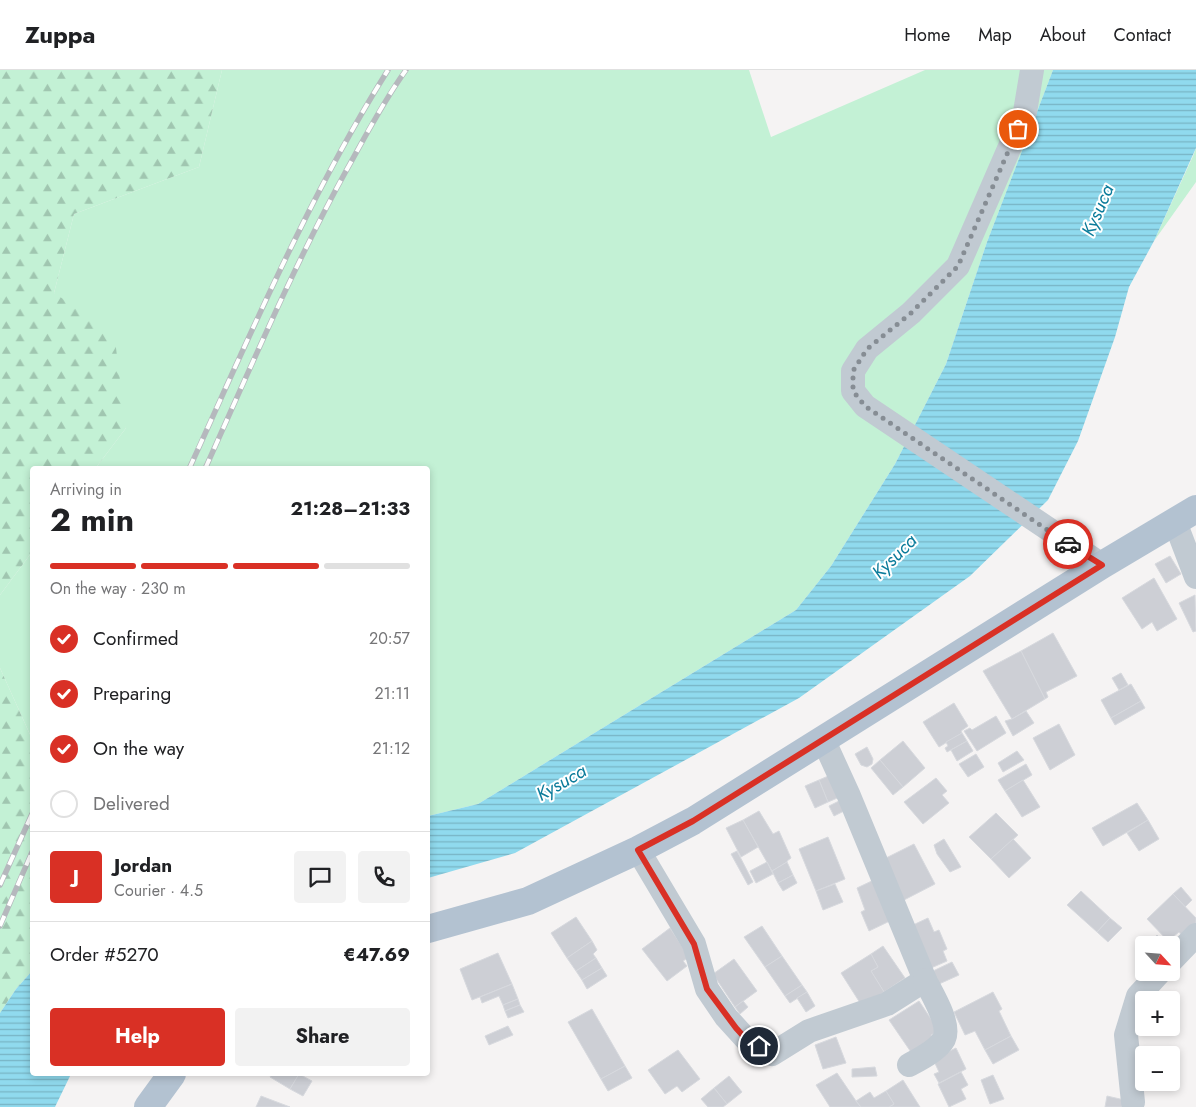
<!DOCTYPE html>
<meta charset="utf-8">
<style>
body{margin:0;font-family:Jost,sans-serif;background:#f2f2f2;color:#202124;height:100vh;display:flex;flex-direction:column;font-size:19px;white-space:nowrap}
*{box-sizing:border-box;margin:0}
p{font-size:16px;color:#757577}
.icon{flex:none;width:28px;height:28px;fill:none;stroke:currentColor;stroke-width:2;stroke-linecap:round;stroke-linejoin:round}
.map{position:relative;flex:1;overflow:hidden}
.side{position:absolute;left:30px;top:396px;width:400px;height:610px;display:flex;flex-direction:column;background:#fff;border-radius:5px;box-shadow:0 2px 8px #0003}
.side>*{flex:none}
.needle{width:32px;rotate:116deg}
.buttons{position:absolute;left:1135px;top:866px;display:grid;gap:10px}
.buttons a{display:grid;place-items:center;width:45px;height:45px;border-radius:5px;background:#fff;box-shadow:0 2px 8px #0003;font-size:25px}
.pin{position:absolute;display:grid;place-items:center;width:42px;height:42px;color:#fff;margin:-21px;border:2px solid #fff;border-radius:50%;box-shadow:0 1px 5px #0007}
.courier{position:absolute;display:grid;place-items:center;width:50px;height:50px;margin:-25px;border:4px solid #d93025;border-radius:50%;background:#fff;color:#222;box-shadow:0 1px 6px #0007}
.head em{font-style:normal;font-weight:700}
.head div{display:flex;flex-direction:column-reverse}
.head{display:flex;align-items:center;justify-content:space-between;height:85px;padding:0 20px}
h1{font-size:32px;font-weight:700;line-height:38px}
.bar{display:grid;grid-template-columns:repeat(4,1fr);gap:8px 5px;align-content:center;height:60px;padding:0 20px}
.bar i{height:6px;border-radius:4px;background:#e0e0e0}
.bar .active{background:#d93025}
.bar p{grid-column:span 4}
.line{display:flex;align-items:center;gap:12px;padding:0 20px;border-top:1px solid #e0e0e0}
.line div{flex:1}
.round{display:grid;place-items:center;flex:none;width:52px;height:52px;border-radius:5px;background:#f2f2f2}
ol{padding:0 20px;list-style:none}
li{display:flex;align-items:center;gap:15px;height:55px}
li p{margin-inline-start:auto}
li .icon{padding:5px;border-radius:50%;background:#d93025;color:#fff;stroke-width:4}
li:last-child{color:#757577}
li i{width:28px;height:28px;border:2px solid #e0e0e0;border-radius:50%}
.action{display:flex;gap:10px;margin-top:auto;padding:10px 20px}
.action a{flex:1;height:58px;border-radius:5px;background:#d93025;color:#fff;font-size:20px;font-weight:700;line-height:58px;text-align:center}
.action a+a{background:#f2f2f2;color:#202124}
header{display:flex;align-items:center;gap:30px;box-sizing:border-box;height:70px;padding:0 25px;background:#fff;border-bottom:1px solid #e0e0e0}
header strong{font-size:24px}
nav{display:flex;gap:28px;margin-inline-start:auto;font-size:18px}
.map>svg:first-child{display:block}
</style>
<header>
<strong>Zuppa</strong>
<nav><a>Home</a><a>Map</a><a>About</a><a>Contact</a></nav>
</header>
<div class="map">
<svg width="1196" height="1037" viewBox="0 0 1196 1037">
<defs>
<pattern id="forest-firs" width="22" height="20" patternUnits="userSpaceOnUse" patternTransform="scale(1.25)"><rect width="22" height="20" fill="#c3f1d5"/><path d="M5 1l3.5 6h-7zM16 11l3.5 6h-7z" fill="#a0c6b0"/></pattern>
<pattern id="water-rules" width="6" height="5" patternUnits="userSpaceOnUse" patternTransform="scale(1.25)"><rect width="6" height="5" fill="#90daee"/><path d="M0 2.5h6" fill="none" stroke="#78b4c4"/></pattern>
</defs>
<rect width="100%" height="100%" fill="#f5f3f3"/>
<g fill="#c3f1d5">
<path d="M222 0H749L771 67 925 0H1053L987 172 946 294 895 394 831 496 796 540 478 734 428 746V399H95L126 358 54 223 74 144 199 97Z"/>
<path d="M1196 78V112L1154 171 1193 86Z"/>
<path d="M32 482V669L0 598V525Z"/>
</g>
<g fill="url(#forest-firs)">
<path d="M0 0H222L199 97 74 144 54 223 114 262 126 358 95 399H32V482L0 525Z"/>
<path d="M0 598 32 669V901L16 919 0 943Z"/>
</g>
<g fill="url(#water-rules)">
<path d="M1053 0H1196V78L1154 171 1129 217 1115 267 1078 371 1048 430 970 506 799 628 515 783 428 808V746L478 734 796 540 831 496 895 394 946 294 987 172Z"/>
<path d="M32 901V1004H71L55 1037H0V943L16 919Z"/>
</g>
<g fill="#cdcfd5" stroke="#d7d9de">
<path d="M1170 486 1181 504 1166 513 1155 494Z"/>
<path d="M1154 508 1177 549 1157 561 1152 552 1142 559 1122 528Z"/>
<path d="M1195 525 1196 561 1193 562 1179 533Z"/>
<path d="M1053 563 1077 606 1046 622 1048 627 1045 629 1021 581Z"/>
<path d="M1021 581 1045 629 1012 649 983 601Z"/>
<path d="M1121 603 1128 615 1119 620 1112 608Z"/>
<path d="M1131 614 1141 631 1111 648 1101 630Z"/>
<path d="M1141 631 1145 638 1115 655 1111 648Z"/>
<path d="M954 633 968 656 961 661 962 663 939 677 923 652Z"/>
<path d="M1026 641 1034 653 1013 666 1005 651 1012 649Z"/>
<path d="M996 646 1006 663 977 681 964 661 970 658 972 660Z"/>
<path d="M1059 654 1075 685 1050 700 1033 668Z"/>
<path d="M962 663 967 671 947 682 945 678 948 676 946 672Z"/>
<path d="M903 671 925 698 903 717 880 690Z"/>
<path d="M967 671 973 681 957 691 951 680Z"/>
<path d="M867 677 873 689 872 694 867 697 861 695 855 684Z"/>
<path d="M1017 681 1024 690 1003 702 998 693Z"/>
<path d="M976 684 984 697 968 707 959 694Z"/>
<path d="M880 690 903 717 893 725 871 698Z"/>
<path d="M1026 694 1032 705 1005 721 998 710Z"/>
<path d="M833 704 842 726 828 732 819 710Z"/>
<path d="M936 708 947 721 942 725 949 733 923 754 904 732Z"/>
<path d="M819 710 828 732 815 738 805 716Z"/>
<path d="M1023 710 1040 737 1022 747 1005 721Z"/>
<path d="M841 730 846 740 834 746 829 736Z"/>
<path d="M1137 733 1148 750 1103 776 1092 758Z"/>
<path d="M759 741 773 764 779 761 791 788 787 791V792L772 801 743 750Z"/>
<path d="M996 743 1018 765 991 789 969 767Z"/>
<path d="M743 750 758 777 741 787 726 758Z"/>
<path d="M1148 750 1159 769 1139 781 1127 763Z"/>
<path d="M828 767 845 809 816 821 799 779Z"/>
<path d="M944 769 961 797 950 802 937 784 934 775Z"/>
<path d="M1013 769 1031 788 1009 808 991 789Z"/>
<path d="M914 774 935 814 904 830 884 789Z"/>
<path d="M737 781 753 812 748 815 731 784Z"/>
<path d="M767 792 773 804 756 813 750 801Z"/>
<path d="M787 792 793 805 778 813 772 801Z"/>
<path d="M793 805 797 813 783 821 778 813Z"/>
<path d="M876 809 894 849 869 861 861 842 865 840 857 818Z"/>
<path d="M835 814 843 832 823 840 816 821Z"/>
<path d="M1181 817 1192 830 1185 837 1173 824Z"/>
<path d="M1081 821 1110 848 1097 862 1067 835Z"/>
<path d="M1173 824 1196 848V855L1183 867 1179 862 1168 871 1147 849Z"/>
<path d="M576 847 592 871 567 888 551 863Z"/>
<path d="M928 848 934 862 939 860 947 879 943 881 947 891 931 898 913 855Z"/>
<path d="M1110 848 1122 858 1108 872 1097 862Z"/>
<path d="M762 856 782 886 765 897 744 867Z"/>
<path d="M670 858 689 887 683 891 687 896 667 911 642 879Z"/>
<path d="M1157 865 1166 875H1155L1151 871Z"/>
<path d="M592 871 597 880 593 884 596 888 576 901 567 888Z"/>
<path d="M883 876 905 908 884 922 871 901 878 897 871 884Z"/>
<path d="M498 883 512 914 472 930 460 899Z"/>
<path d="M871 884 878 897 871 901 884 922 862 936 841 903Z"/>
<path d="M782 886 802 915 785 926 765 897Z"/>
<path d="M596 888 602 898 582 910 576 901Z"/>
<path d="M734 889 757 921 735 937 713 904Z"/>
<path d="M952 892 959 905 939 914 933 901Z"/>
<path d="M602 898 607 906 587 919 582 910Z"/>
<path d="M512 914 518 929 503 935 499 926 482 933 480 927Z"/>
<path d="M802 915 807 922 790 933 785 926Z"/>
<path d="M807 922 815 936 806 942 797 928Z"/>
<path d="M993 922 1002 939 999 941 1011 966 985 980 975 961 965 965 954 942Z"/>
<path d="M518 929 520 935 505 941 503 935Z"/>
<path d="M743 931 748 937 740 944 735 937Z"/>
<path d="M919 931 939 961 931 965 934 971 913 985 889 950Z"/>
<path d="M520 935 524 942 508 948 505 941Z"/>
<path d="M592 939 625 996 601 1009 568 952Z"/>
<path d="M508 956 513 965 489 975 485 966Z"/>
<path d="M1011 966 1019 980 993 994 985 980Z"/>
<path d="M836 967 846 993 823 999 815 975Z"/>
<path d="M956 978 966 999 939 1013 934 1004 939 1002 933 989Z"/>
<path d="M678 980 700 1009 682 1022 677 1016 665 1024 648 1000Z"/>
<path d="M625 996 632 1008 608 1021 601 1009Z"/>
<path d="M875 997 877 1006 852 1007V999Z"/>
<path d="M961 1002 968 1015 961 1019 966 1029 949 1037 938 1014Z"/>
<path d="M837 1003 856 1031 861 1037H830L816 1015Z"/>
<path d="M272 1004H299L290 1019 270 1007Z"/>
<path d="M299 1004 312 1011 303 1026 290 1019Z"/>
<path d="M993 1005 1004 1029 990 1034 981 1010Z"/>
<path d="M729 1006 742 1022 727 1034 714 1018Z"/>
<path d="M903 1010 920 1037H889L894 1034 886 1021Z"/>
<path d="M714 1018 727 1034 723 1037H708L701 1029Z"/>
<path d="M886 1021 894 1034 889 1037H861L856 1031 870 1022 874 1028Z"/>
<path d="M261 1026 290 1037H256Z"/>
<path d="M1107 1026 1133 1032 1132 1037H1105Z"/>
</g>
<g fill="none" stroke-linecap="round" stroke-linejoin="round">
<g stroke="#c1cad2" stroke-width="24">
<path d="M1032 0 1025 42 958 196 911 243 867 279 853 301V321L865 336 1102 495"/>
<path d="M1175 452 1196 507"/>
<path d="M638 780 694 874 707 919 726 947 746 969 772 984 809 961 887 934 925 910 849 726 823 669"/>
<path d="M1171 891 1196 865"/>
<path d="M909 995C920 989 938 980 944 969 951 954 932 924 925 910"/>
<path d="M1133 1032 1126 965 1138 926 1160 902"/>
</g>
<g stroke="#b3c2d1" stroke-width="28">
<path d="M428 859 528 831 638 780 693 751 1102 495 1196 439"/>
<path d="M148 1037 172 1004"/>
</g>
<g stroke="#b5b8bd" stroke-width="5.5">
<g id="rail">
<path d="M189 399C251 263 309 126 388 0"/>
<path d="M205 399C250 299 293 197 346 101 365 67 383 32 406 0"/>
<path d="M0 815 32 744"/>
<path d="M0 856 32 782"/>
</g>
</g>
<use href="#rail" stroke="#fff" stroke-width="4" stroke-dasharray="11" stroke-linecap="butt"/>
</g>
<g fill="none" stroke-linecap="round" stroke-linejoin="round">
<path stroke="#868d94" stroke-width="5" stroke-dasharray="0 9" d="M1018 59 958 196 911 243 867 279 853 301V321L865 336 1068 474"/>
<path stroke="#d93025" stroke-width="6" d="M759 976 746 969 736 958 707 919 694 874 638 780 693 751 1102 495 1068 474"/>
</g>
<g text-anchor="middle" stroke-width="4" stroke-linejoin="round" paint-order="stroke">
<g font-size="19" font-style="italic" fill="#0c7c9b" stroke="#fff">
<text transform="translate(1097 140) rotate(-67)" y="7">Kysuca</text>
<text transform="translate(894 486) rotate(-45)" y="7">Kysuca</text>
<text transform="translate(561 712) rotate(-30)" y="7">Kysuca</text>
</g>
</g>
</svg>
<div class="buttons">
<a><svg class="needle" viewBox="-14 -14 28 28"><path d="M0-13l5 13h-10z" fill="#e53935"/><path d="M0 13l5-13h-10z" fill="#757577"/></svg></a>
<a>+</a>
<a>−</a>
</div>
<div class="pin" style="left:1018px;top:59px;background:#ea580c"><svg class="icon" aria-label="bag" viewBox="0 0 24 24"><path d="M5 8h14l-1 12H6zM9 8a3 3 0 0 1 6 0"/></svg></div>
<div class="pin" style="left:759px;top:976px;background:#1f2937"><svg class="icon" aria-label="home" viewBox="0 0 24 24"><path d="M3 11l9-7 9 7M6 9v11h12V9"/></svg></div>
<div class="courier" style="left:1068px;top:474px"><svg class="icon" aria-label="car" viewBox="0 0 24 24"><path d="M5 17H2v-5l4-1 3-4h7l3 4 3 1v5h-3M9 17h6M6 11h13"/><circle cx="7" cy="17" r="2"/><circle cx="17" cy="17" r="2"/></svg></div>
<section class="side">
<div class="head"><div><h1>2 min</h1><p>Arriving in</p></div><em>21:28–21:33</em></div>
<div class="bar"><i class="active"></i><i class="active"></i><i class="active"></i><i></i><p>On the way · 230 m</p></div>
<ol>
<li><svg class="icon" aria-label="check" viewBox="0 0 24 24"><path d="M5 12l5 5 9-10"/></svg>Confirmed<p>20:57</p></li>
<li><svg class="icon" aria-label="check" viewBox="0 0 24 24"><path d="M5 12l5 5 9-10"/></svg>Preparing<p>21:11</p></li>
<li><svg class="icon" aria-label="check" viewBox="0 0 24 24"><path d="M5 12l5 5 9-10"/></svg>On the way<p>21:12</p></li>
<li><i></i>Delivered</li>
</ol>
<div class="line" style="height:90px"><b class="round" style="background:#d93025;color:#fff">J</b><div><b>Jordan</b><p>Courier · 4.5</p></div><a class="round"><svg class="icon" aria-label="chat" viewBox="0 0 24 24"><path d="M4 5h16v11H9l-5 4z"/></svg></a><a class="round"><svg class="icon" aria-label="phone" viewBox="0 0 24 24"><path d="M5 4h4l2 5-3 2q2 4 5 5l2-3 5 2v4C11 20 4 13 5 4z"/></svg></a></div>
<div class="line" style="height:65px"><div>Order #5270</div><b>€47.69</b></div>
<div class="action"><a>Help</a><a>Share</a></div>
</section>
</div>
